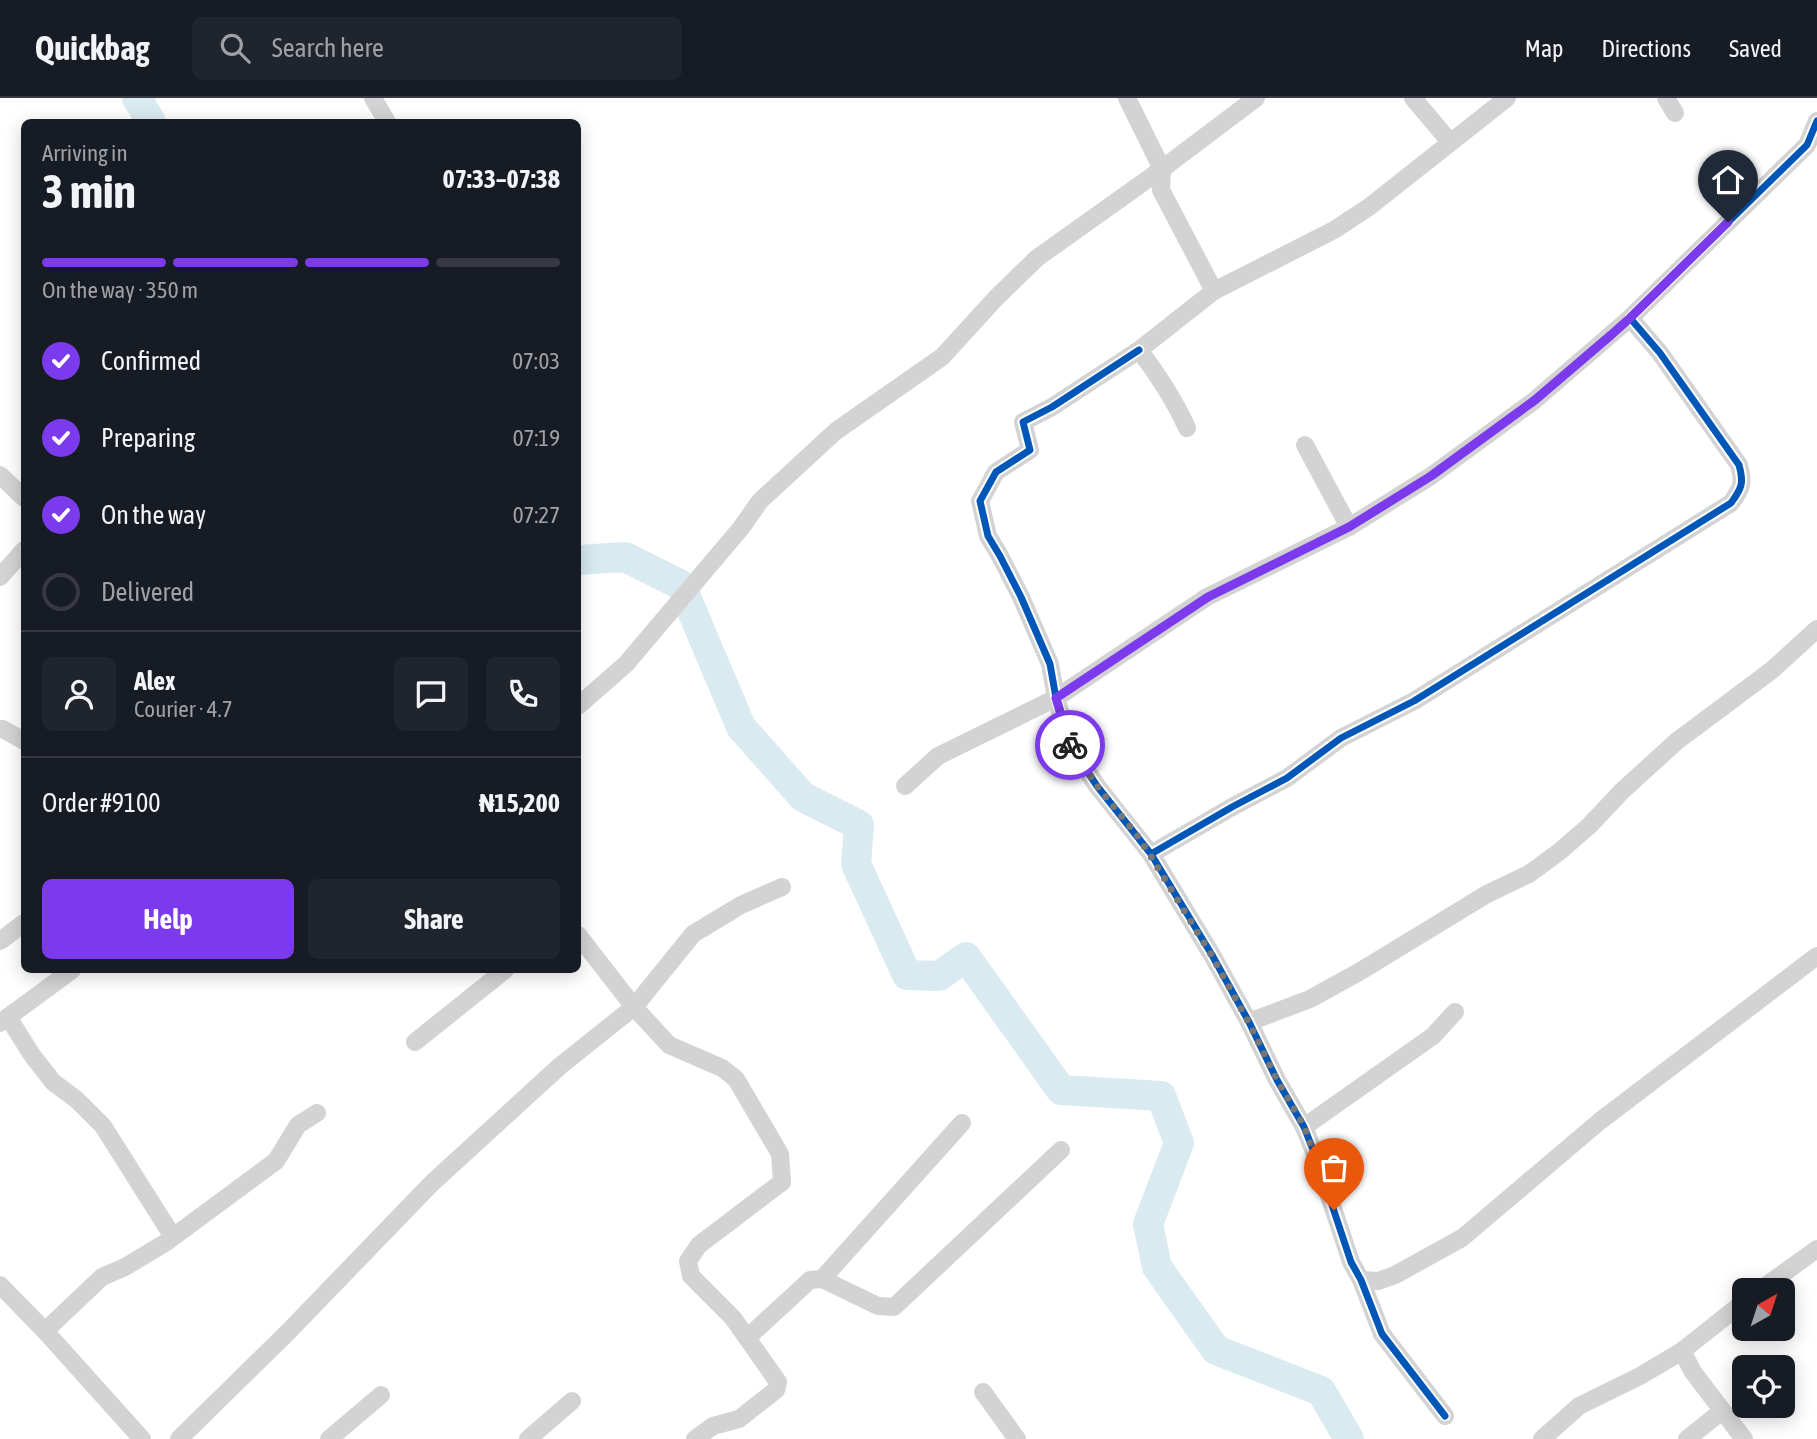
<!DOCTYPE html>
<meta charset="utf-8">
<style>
body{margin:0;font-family:"Asap Condensed",sans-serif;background:#20242c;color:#f1f3f6;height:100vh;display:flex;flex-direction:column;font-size:26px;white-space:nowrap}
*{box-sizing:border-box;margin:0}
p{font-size:23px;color:#9ea1a6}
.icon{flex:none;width:38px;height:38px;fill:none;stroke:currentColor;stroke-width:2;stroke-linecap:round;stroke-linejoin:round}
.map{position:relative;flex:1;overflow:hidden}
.sheet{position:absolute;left:21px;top:21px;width:560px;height:854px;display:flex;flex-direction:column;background:#171b24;border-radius:10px;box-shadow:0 4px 18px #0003}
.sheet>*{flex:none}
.needle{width:46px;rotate:39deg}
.controls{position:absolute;left:1732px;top:1180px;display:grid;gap:14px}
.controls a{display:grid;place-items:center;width:63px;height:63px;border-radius:10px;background:#171b24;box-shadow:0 4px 18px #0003;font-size:35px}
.pin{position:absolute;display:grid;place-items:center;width:60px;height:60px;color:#fff;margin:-72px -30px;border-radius:50% 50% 50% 0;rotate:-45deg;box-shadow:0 0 7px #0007}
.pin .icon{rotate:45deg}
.courier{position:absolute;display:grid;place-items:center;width:70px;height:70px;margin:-35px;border:5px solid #7c3aed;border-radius:50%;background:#fff;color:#222;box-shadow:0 2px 9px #0007}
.summary em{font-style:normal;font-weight:700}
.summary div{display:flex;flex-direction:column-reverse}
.summary{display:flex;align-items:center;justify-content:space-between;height:119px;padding:0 21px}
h1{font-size:46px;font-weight:700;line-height:52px}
.bar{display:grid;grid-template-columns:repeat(4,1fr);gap:10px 7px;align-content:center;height:84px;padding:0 21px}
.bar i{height:9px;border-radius:5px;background:#363941}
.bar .active{background:#7c3aed}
.bar p{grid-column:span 4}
.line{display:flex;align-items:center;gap:18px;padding:0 21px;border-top:2px solid #363941}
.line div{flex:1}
.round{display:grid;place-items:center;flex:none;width:74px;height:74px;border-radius:10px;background:#20242c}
ol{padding:0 21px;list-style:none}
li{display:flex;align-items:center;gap:21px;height:77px}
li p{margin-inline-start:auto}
li .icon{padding:7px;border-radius:50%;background:#7c3aed;color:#fff;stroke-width:4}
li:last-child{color:#9ea1a6}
li i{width:38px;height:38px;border:4px solid #363941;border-radius:50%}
.action{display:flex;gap:14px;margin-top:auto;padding:14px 21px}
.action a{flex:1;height:80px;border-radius:10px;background:#7c3aed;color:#fff;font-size:28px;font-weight:700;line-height:80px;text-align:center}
.action a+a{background:#20242c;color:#f1f3f6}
header{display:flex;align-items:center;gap:42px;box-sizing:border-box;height:98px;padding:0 35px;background:#171b24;border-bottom:2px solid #363941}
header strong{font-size:33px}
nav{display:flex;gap:38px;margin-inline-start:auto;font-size:24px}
.search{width:490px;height:63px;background:#20242c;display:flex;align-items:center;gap:18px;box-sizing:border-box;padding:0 24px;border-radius:10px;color:#9ea1a6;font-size:26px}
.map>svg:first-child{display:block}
</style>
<header>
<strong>Quickbag</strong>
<div class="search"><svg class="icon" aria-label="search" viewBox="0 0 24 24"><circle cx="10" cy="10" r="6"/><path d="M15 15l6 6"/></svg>Search here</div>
<nav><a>Map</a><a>Directions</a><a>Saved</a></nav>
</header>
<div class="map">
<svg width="1817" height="1341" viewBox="0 0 1817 1341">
<rect width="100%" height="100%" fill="#fff"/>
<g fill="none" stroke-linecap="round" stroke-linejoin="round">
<g stroke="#d9eaf1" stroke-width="30">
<path d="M137 0 151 24"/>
<path d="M578 462 625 459 681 487 741 629 803 699 859 727 856 766 907 877 939 878 966 859 1061 992 1161 998 1179 1045 1148 1126 1157 1169 1216 1252 1321 1293 1349 1341"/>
</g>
<g stroke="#d3d3d3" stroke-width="18">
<path d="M373 0 387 24"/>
<path d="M1127 0 1162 71 1161 92 1214 193"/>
<path d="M1413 0 1450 44"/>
<path d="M1666 0 1675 15"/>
<path d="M1139 252 1052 309 1023 324 1030 352 996 374 980 403 988 438 1000 458 1021 499 1050 566 1056 600 1070 647 1097 688 1151 756 1212 857 1249 924 1277 982 1304 1029 1316 1059 1351 1164 1361 1182 1382 1236 1445 1318"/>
<path d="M1187 330C1174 301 1158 277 1139 252L1214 193 1334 132 1369 109 1507 0"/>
<path d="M1305 347 1349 429"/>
<path d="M0 377 24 400"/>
<path d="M0 479 24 452"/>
<path d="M578 608 626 566 741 430 760 403 836 333 942 259 995 201 1037 160 1162 71 1256 0"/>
<path d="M0 631H3L24 643"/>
<path d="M905 688 938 658 1056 600 1207 499 1349 429 1431 378 1535 302 1630 220"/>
<path d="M1151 756 1232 709 1287 680 1341 640 1414 603 1731 405C1742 390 1744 385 1739 367L1660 255 1630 220 1807 47 1817 23"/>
<path d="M578 837 634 909 669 947 722 970 736 981 780 1056 782 1084 699 1147 688 1163 691 1178 733 1220 778 1284 776 1292 739 1321 713 1328 695 1341"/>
<path d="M0 843 24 825"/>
<path d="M8 919 32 957 53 984 77 1002 103 1028 173 1139"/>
<path d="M1249 924 1310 901 1359 874 1487 796 1529 776 1559 754 1589 728 1622 693 1677 643 1772 572 1817 531"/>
<path d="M0 925 72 872"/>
<path d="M415 944 505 872"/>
<path d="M1304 1029 1433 938 1455 914"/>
<path d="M822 1181 962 1025"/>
<path d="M1361 1182 1378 1183 1395 1177 1462 1140 1600 1023 1817 858"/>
<path d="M0 1187 45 1233 142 1341"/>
<path d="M1760 1192 1817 1151"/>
<path d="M45 1233 102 1179 125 1169 165 1145 276 1063 298 1027 317 1015"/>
<path d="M747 1240 810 1182 822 1181 878 1208 894 1209 1061 1052"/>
<path d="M983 1294 1017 1341"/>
<path d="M179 1341 288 1234 432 1085 560 968 634 909 693 836 741 807 782 789"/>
<path d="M329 1341 381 1297"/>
<path d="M528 1341 572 1303"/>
<path d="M1542 1341 1579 1308 1640 1278 1682 1253"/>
<path d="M1687 1341 1722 1313"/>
<path d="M1744 1341 1693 1274 1682 1253 1745 1203"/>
</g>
<g stroke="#fff" stroke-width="11">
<g id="cycleway">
<path d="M1139 252 1052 309 1023 324 1030 352 996 374 980 403 988 438 1000 458 1021 499 1050 566 1056 600 1070 647 1097 688 1151 756 1212 857 1249 924 1277 982 1304 1029 1316 1059 1351 1164 1361 1182 1382 1236 1445 1318"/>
<path d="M1151 756 1232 709 1287 680 1341 640 1414 603 1731 405C1742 390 1744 385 1739 367L1660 255 1630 220 1807 47 1817 23"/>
</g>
</g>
<use href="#cycleway" stroke="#0057b8" stroke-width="7"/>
</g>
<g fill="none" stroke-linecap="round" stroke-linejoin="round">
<path stroke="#777" stroke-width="7" stroke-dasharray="0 12.6" d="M1070 647 1097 688 1136 736 1150 757 1212 858 1249 925 1277 982 1304 1028 1334 1112"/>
<path stroke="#7c3aed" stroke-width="9" d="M1070 647 1056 600 1208 499 1349 429 1431 378 1535 302 1611 237 1630 220 1728 124"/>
</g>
</svg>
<div class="controls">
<a><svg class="needle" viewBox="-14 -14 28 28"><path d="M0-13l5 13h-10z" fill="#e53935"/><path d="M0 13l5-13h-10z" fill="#9ea1a6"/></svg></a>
<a><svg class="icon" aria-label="locate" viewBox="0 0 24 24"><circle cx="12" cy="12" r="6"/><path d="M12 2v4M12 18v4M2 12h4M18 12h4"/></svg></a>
</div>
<div class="pin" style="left:1334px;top:1112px;background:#ea580c"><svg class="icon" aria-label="bag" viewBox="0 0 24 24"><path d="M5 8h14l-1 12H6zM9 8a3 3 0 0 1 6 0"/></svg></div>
<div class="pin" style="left:1728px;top:124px;background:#1f2937"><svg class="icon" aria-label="home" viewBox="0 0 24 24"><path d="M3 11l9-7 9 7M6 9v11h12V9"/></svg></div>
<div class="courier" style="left:1070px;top:647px"><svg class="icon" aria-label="bike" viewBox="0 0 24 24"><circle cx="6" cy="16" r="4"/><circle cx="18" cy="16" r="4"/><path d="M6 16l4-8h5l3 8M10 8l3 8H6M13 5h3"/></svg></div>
<section class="sheet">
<div class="summary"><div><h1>3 min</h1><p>Arriving in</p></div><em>07:33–07:38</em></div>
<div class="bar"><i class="active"></i><i class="active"></i><i class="active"></i><i></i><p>On the way · 350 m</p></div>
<ol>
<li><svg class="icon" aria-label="check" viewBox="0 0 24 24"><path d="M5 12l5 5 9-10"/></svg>Confirmed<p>07:03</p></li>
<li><svg class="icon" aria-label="check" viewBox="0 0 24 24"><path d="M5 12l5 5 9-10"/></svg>Preparing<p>07:19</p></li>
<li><svg class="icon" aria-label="check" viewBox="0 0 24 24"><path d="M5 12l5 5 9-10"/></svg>On the way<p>07:27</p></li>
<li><i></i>Delivered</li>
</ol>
<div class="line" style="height:126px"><a class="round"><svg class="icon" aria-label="person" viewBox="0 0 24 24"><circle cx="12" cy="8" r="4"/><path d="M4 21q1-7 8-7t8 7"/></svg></a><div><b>Alex</b><p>Courier · 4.7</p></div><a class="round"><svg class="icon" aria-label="chat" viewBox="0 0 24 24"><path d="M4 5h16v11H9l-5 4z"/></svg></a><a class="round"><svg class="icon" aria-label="phone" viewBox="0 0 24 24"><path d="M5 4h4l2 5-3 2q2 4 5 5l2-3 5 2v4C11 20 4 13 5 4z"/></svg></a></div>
<div class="line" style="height:91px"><div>Order #9100</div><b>₦15,200</b></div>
<div class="action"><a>Help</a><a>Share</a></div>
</section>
</div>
